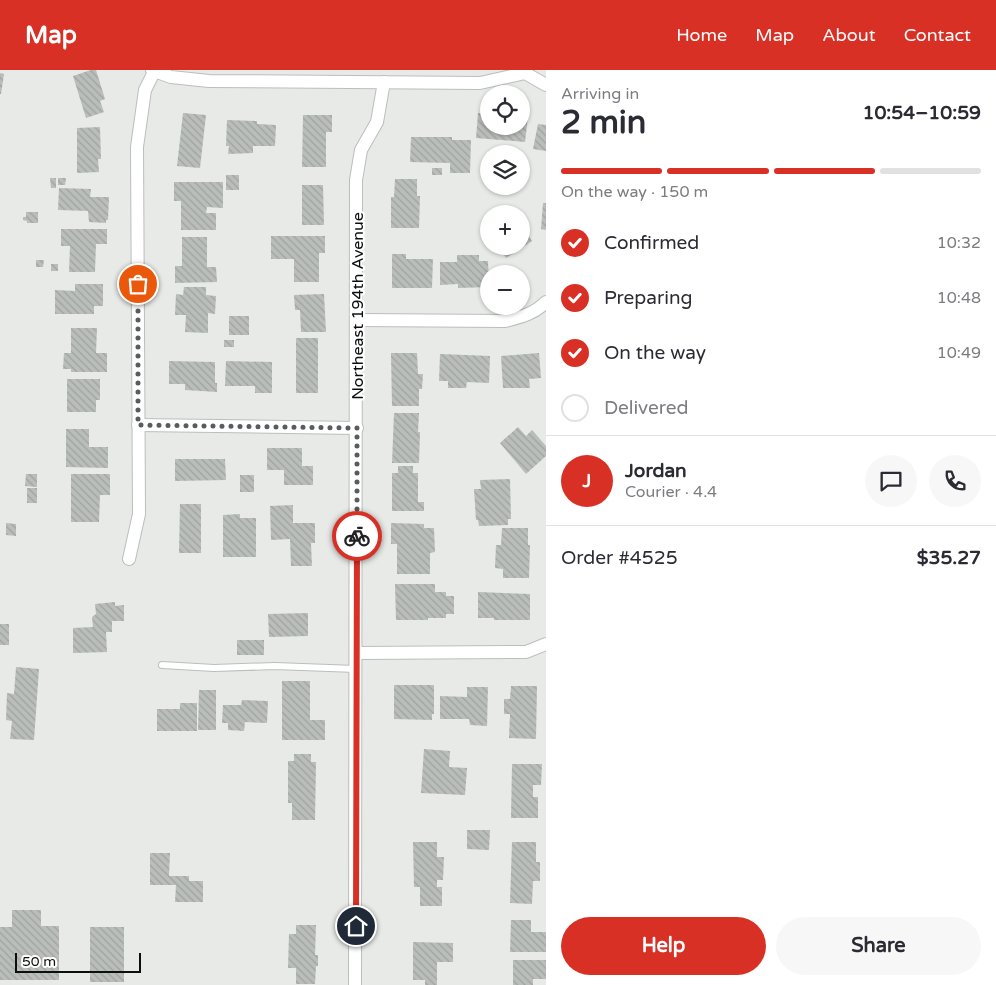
<!DOCTYPE html>
<meta charset="utf-8">
<style>
body{margin:0;font-family:"Varela Round",sans-serif;background:#f7f7f7;color:#2b2b33;height:100vh;display:flex;flex-direction:column;font-size:19px;white-space:nowrap}
*{box-sizing:border-box;margin:0}
p{font-size:16px;color:#7c7c81}
.icon{flex:none;width:28px;height:28px;fill:none;stroke:currentColor;stroke-width:2;stroke-linecap:round;stroke-linejoin:round}
.map{position:relative;flex:1;overflow:hidden}
.side{display:flex;flex-direction:column;background:#fff;width:450px}
.side>*{flex:none}
.buttons{position:absolute;left:480px;top:15px;display:grid;gap:10px}
.buttons a{display:grid;place-items:center;width:50px;height:50px;border-radius:50%;background:#fff;box-shadow:0 1px 4px #0004;font-size:25px}
.scale{position:absolute;left:15px;bottom:12px;width:126px;box-sizing:border-box;padding-left:5px;border:2px solid #0d0f0e;border-top:0;font-size:14px;line-height:18px;white-space:nowrap;color:#0d0f0e;-webkit-text-stroke:4px #fff;paint-order:stroke}
.pin{position:absolute;display:grid;place-items:center;width:42px;height:42px;color:#fff;margin:-21px;border:2px solid #fff;border-radius:50%;box-shadow:0 1px 5px #0007}
.courier{position:absolute;display:grid;place-items:center;width:50px;height:50px;margin:-25px;border:4px solid #d93025;border-radius:50%;background:#fff;color:#222;box-shadow:0 1px 6px #0007}
.head em{font-style:normal;font-weight:800}
.head div{display:flex;flex-direction:column-reverse}
.head{display:flex;align-items:center;justify-content:space-between;height:85px;padding:0 15px}
h1{font-size:32px;font-weight:800;line-height:38px}
.bar{display:grid;grid-template-columns:repeat(4,1fr);gap:8px 5px;align-content:center;height:60px;padding:0 15px}
.bar i{height:6px;border-radius:4px;background:#e1e1e2}
.bar .current{background:#d93025}
.bar p{grid-column:span 4}
.line{display:flex;align-items:center;gap:12px;padding:0 15px;border-top:1px solid #e1e1e2}
.line div{flex:1}
.round{display:grid;place-items:center;flex:none;width:52px;height:52px;border-radius:26px;background:#f7f7f7}
ol{padding:0 15px;list-style:none}
li{display:flex;align-items:center;gap:15px;height:55px}
li p{margin-inline-start:auto}
li .icon{padding:5px;border-radius:50%;background:#d93025;color:#fff;stroke-width:4}
li:last-child{color:#7c7c81}
li i{width:28px;height:28px;border:2px solid #e1e1e2;border-radius:50%}
.primary-button{display:flex;gap:10px;margin-top:auto;padding:10px 15px}
.primary-button a{flex:1;height:58px;border-radius:30px;background:#d93025;color:#fff;font-size:20px;font-weight:800;line-height:58px;text-align:center}
.primary-button a+a{background:#f7f7f7;color:#2b2b33}
header{display:flex;align-items:center;gap:30px;box-sizing:border-box;height:70px;padding:0 25px;background:#d93025;color:#fff}
header strong{font-size:24px}
nav{display:flex;gap:28px;margin-inline-start:auto;font-size:18px}
main{display:flex;flex:1;min-height:0}
.map>svg:first-child{display:block}
</style>
<header>
<strong>Map</strong>
<nav><a>Home</a><a>Map</a><a>About</a><a>Contact</a></nav>
</header>
<main>
<div class="map">
<svg width="546" height="915" viewBox="0 0 546 915">
<defs>
<pattern id="building-back-hatch" width="6" height="6" patternUnits="userSpaceOnUse" patternTransform="scale(1.25)"><rect width="6" height="6" fill="#babebb"/><path d="M-1 5l2 2M0 0l6 6M5-1l2 2" fill="none" stroke="#9fa2a0"/></pattern>
</defs>
<rect width="100%" height="100%" fill="#e7eae7"/>
<g fill="url(#building-back-hatch)">
<path d="M91 0H96L105 29 100 31 104 42 86 48 73 6Z"/>
<path d="M0 3 4 4 1 24H0Z"/>
<path d="M183 43 206 45 200 98 177 96Z"/>
<path d="M478 43 489 44V56H521V47H528L525 72 476 68Z"/>
<path d="M303 45H332V62H326V97H302Z"/>
<path d="M227 50 257 51V54L276 55 275 76H253V83L228 84 229 76H226Z"/>
<path d="M538 54 546 55V81L533 79Z"/>
<path d="M100 57 101 89H98L99 102 77 103V58Z"/>
<path d="M411 67H452V70H471L470 103H450V93L410 92Z"/>
<rect x="432" y="98" width="10" height="7"/>
<rect x="226" y="105" width="13" height="15"/>
<path d="M50 108H56V118H51Z"/>
<path d="M58 108H66L65 115H58Z"/>
<path d="M395 109H417V126H420L419 158H391V127H394Z"/>
<path d="M174 112H223V138L207 137 206 143H216V160H181V131H174Z"/>
<path d="M302 115H323L324 155H302Z"/>
<path d="M59 118 91 119 90 127H109L108 150H106V153L89 152 88 141 58 140Z"/>
<path d="M543 133H546V160L541 159Z"/>
<path d="M26 142H38V153H27V151L23 150V147H26Z"/>
<path d="M521 153 532 171 506 188 498 176H521Z"/>
<path d="M61 159H107V174H96L95 202H69L70 176H61Z"/>
<path d="M271 166H325V183H319V212H294V189H271Z"/>
<path d="M182 167H207V197H216L217 212 175 213V196H182Z"/>
<path d="M392 184H406V189H433L432 218H392Z"/>
<path d="M457 185H479V191H488L489 217 458 218V214L440 215V192H457Z"/>
<path d="M36 190H44L43 197H36Z"/>
<rect x="51" y="194" width="7" height="7"/>
<path d="M75 214H103V236H94V244H55V220L75 221Z"/>
<path d="M184 217H206V225L216 226 215 244 208 243V263L185 262 186 245H175L176 224 183 225Z"/>
<path d="M324 224 326 262H301L300 240H295L294 225Z"/>
<rect x="229" y="246" width="20" height="19"/>
<path d="M71 258H97L96 283H107V302H71V299H63L64 283H71Z"/>
<rect x="296" y="268" width="22" height="55"/>
<rect x="224" y="270" width="10" height="7"/>
<path d="M391 283H417L418 304H423L422 319H419V336H392Z"/>
<path d="M539 283 541 308 529 309 530 318H503L501 286Z"/>
<path d="M440 284 490 286 489 313 467 312 466 318H448V311H439Z"/>
<path d="M169 291 215 292V313H217V322L185 320V314H169Z"/>
<path d="M226 291 272 292V323H255V316H225Z"/>
<path d="M67 309H100V330H96V342H67Z"/>
<path d="M394 343H419L418 362H420L419 393H392Z"/>
<path d="M518 357 526 366 532 360 546 376V386L526 404 500 373Z"/>
<path d="M66 359H89V377H108V398L66 397Z"/>
<path d="M267 378H302V396H313V415H284V400H267Z"/>
<path d="M175 389H225L226 410 175 411Z"/>
<path d="M398 396H413V403H418V432H424V441H392V403H398Z"/>
<path d="M26 404H37V417L25 416Z"/>
<path d="M71 404H110V425H100L99 452H71Z"/>
<rect x="240" y="405" width="14" height="17"/>
<path d="M510 409 511 449H508V455L479 456 478 450H476L474 419H481L480 410Z"/>
<rect x="27" y="418" width="10" height="15"/>
<path d="M180 434H201V483H179Z"/>
<path d="M293 435V453H315V473H311L312 496H291L290 469 271 470 270 436Z"/>
<path d="M240 444V448H256V487H223V445Z"/>
<path d="M6 453 16 454V466L6 465Z"/>
<path d="M391 453 424 454V458H434L435 482 430 483V504H397V474H391Z"/>
<path d="M502 458H528V475H530L529 508H503V499L495 498 496 475H501Z"/>
<path d="M395 514H435V522H446V526H454V544H446V548H428V550H396Z"/>
<path d="M478 522 530 524V550H494V548H478Z"/>
<path d="M115 532V536L124 535V551H112V562H106L107 582 73 583V558L93 557 92 547 96 544 95 534Z"/>
<path d="M308 543V566L269 567 268 544Z"/>
<rect x="0" y="554" width="9" height="21"/>
<rect x="237" y="570" width="27" height="15"/>
<path d="M16 597 39 599 34 670 10 669 12 651 6 650 7 623 14 624Z"/>
<path d="M282 611H310V650H325V670H282Z"/>
<path d="M394 615H434V644H432V650L394 649Z"/>
<path d="M511 616H537L536 669 509 668 510 644H504V629H510Z"/>
<path d="M467 617H488L487 656 470 655 469 649H440V626L467 627Z"/>
<path d="M199 620H216V660H198Z"/>
<path d="M242 630 268 631 267 653 245 652 244 661 228 660V653H222L223 635H241Z"/>
<path d="M180 633H197V661H157V639H180Z"/>
<path d="M424 679 450 681 449 697 467 698 465 725 421 723Z"/>
<path d="M294 684H311V692H316L315 750H292V733H288V691H294Z"/>
<path d="M512 694H542L541 715H533V727H538V748H511Z"/>
<path d="M467 760H490L489 780 467 779Z"/>
<path d="M413 772H437V787H444L443 810H437V817H442V836H420V817H414Z"/>
<path d="M512 772H536V792H540V811H533L532 834 510 833Z"/>
<path d="M150 783H170L169 806H189V811H203V832H175L176 815H150Z"/>
<path d="M12 840H41V856H59V910H0V857H12Z"/>
<path d="M511 850H531V862H546V882H510Z"/>
<path d="M296 855H316L315 885H318V896H316L315 914H296V898H288L289 864H296Z"/>
<rect x="90" y="857" width="34" height="55"/>
<path d="M413 872 453 873V892H437V915H425V910H413Z"/>
<path d="M513 890H546V909H533V915H513Z"/>
</g>
<g fill="none" stroke-linecap="round" stroke-linejoin="round">
<g stroke="#bbbfbc" stroke-width="8">
<path id="service" d="M162 595 214 598 275 596 356 599"/>
</g>
<g stroke="#bbbfbc" stroke-width="14">
<g id="minor">
<path d="M152 0 171 7 209 11 480 13 525 3 546 15"/>
<path d="M357 250 505 251C521 247 534 244 546 232"/>
<path d="M138 355 357 358"/>
<path d="M129 489 139 444 137 77 145 20 154 2"/>
<path d="M356 583 526 582 546 574"/>
<path d="M355 915 356 110 361 80 377 52 384 12"/>
</g>
</g>
<use href="#service" stroke="#fff" stroke-width="6"/>
<use href="#minor" stroke="#fff" stroke-width="12"/>
</g>
<g fill="none" stroke-linecap="round" stroke-linejoin="round">
<path stroke="#595c5a" stroke-width="5" stroke-dasharray="0 9" d="M138 214V355L357 358V466"/>
<path stroke="#d93025" stroke-width="6" d="M356 856 357 466"/>
</g>
<g text-anchor="middle" stroke-width="4.5" stroke-linejoin="round" paint-order="stroke">
<g font-size="16" fill="#0d0f0e" stroke="#fff">
<text transform="translate(357 236) rotate(-90)" y="6">Northeast 194th Avenue</text>
</g>
</g>
</svg>
<div class="buttons">
<a><svg class="icon" aria-label="locate" viewBox="0 0 24 24"><circle cx="12" cy="12" r="6"/><path d="M12 2v4M12 18v4M2 12h4M18 12h4"/></svg></a>
<a><svg class="icon" aria-label="layers" viewBox="0 0 24 24"><path d="M12 4l9 5-9 5-9-5zM3 14l9 5 9-5"/></svg></a>
<a>+</a>
<a>−</a>
</div>
<div class="scale">50 m</div>
<div class="pin" style="left:138px;top:214px;background:#ea580c"><svg class="icon" aria-label="bag" viewBox="0 0 24 24"><path d="M5 8h14l-1 12H6zM9 8a3 3 0 0 1 6 0"/></svg></div>
<div class="pin" style="left:356px;top:856px;background:#1f2937"><svg class="icon" aria-label="home" viewBox="0 0 24 24"><path d="M3 11l9-7 9 7M6 9v11h12V9"/></svg></div>
<div class="courier" style="left:357px;top:466px"><svg class="icon" aria-label="bike" viewBox="0 0 24 24"><circle cx="6" cy="16" r="4"/><circle cx="18" cy="16" r="4"/><path d="M6 16l4-8h5l3 8M10 8l3 8H6M13 5h3"/></svg></div>
</div>
<section class="side">
<div class="head"><div><h1>2 min</h1><p>Arriving in</p></div><em>10:54–10:59</em></div>
<div class="bar"><i class="current"></i><i class="current"></i><i class="current"></i><i></i><p>On the way · 150 m</p></div>
<ol>
<li><svg class="icon" aria-label="check" viewBox="0 0 24 24"><path d="M5 12l5 5 9-10"/></svg>Confirmed<p>10:32</p></li>
<li><svg class="icon" aria-label="check" viewBox="0 0 24 24"><path d="M5 12l5 5 9-10"/></svg>Preparing<p>10:48</p></li>
<li><svg class="icon" aria-label="check" viewBox="0 0 24 24"><path d="M5 12l5 5 9-10"/></svg>On the way<p>10:49</p></li>
<li><i></i>Delivered</li>
</ol>
<div class="line" style="height:90px"><b class="round" style="background:#d93025;color:#fff">J</b><div><b>Jordan</b><p>Courier · 4.4</p></div><a class="round"><svg class="icon" aria-label="chat" viewBox="0 0 24 24"><path d="M4 5h16v11H9l-5 4z"/></svg></a><a class="round"><svg class="icon" aria-label="phone" viewBox="0 0 24 24"><path d="M5 4h4l2 5-3 2q2 4 5 5l2-3 5 2v4C11 20 4 13 5 4z"/></svg></a></div>
<div class="line" style="height:65px"><div>Order #4525</div><b>$35.27</b></div>
<div class="primary-button"><a>Help</a><a>Share</a></div>
</section>
</main>
